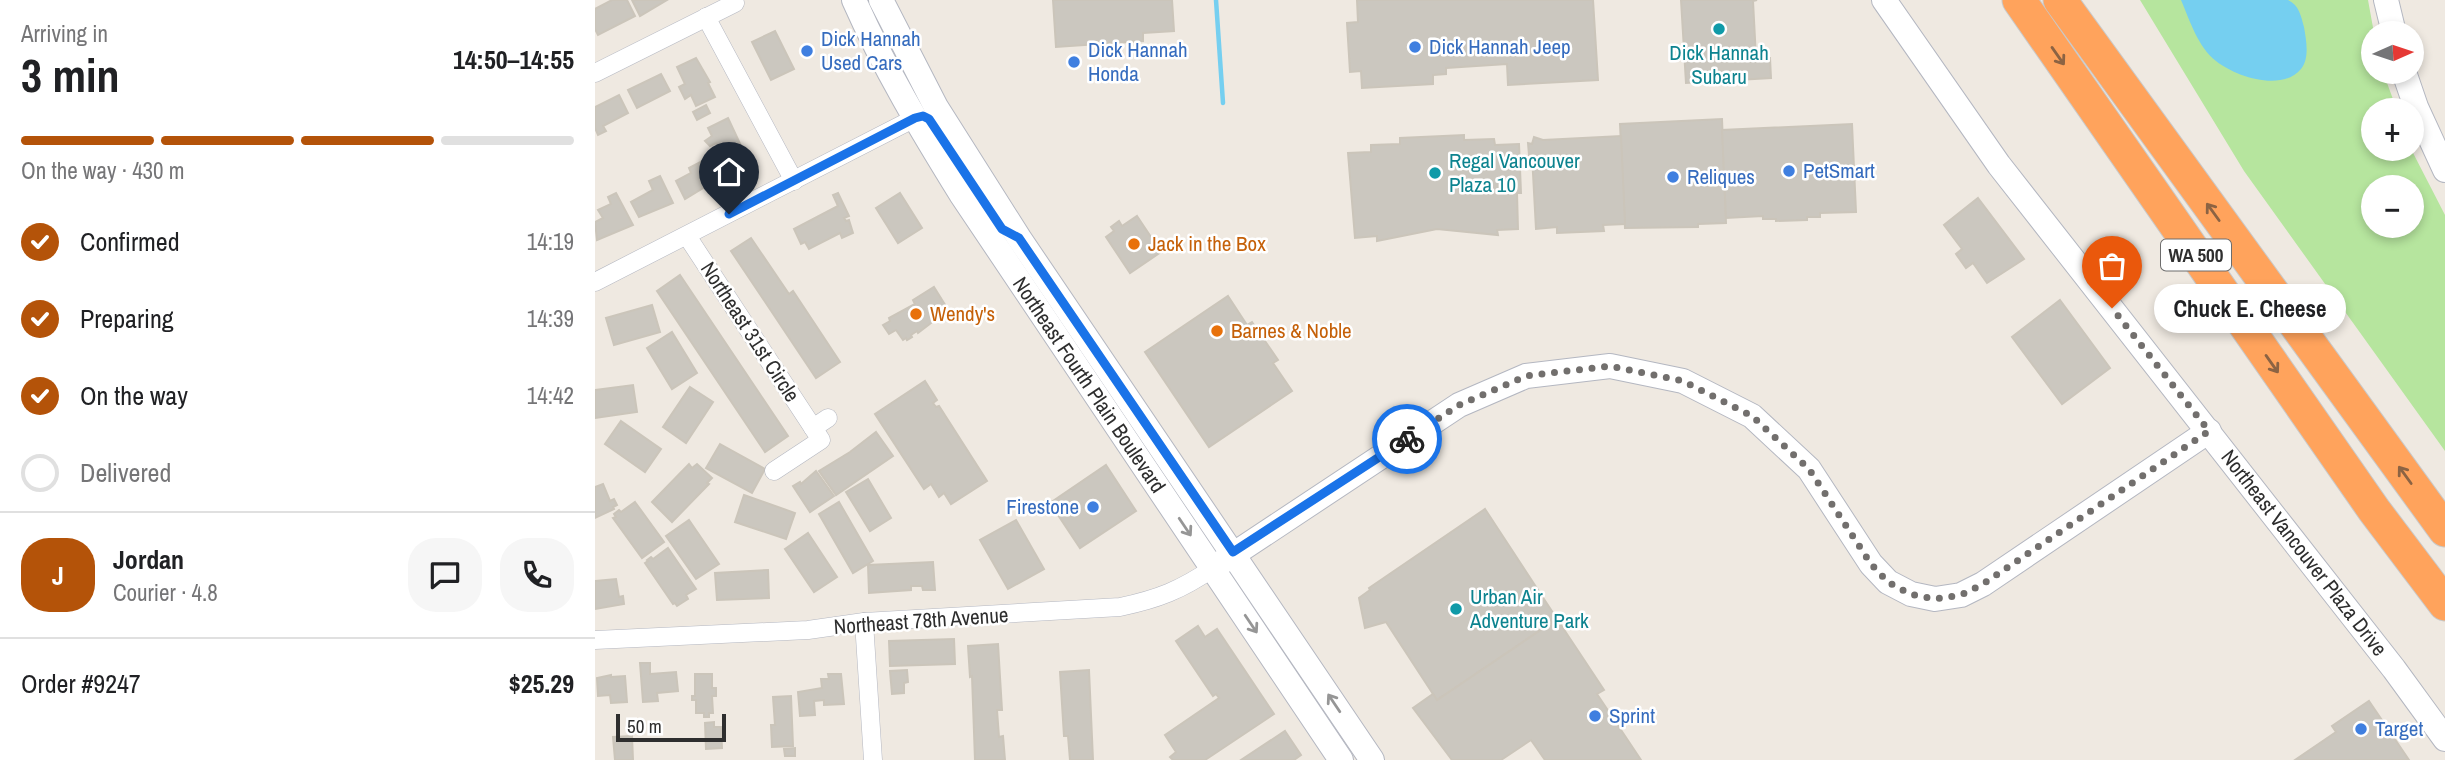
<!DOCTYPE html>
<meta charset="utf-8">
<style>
body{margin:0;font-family:"Archivo Narrow",sans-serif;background:#f6f6f6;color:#202124;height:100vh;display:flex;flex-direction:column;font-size:26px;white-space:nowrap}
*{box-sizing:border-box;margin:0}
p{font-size:23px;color:#757577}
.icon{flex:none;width:38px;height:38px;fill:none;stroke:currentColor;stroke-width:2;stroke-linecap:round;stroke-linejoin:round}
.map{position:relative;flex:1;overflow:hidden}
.drawer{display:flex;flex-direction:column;background:#fff;width:595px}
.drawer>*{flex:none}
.needle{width:46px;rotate:87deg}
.fabs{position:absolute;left:1766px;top:21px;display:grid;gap:14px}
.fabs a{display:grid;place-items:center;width:63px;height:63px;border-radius:50%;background:#fff;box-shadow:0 4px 10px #0003;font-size:35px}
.scale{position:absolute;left:21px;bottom:18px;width:110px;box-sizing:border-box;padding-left:7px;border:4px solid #2e2e2e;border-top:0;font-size:19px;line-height:24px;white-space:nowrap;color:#2e2e2e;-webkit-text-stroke:5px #fff;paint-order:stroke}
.pin{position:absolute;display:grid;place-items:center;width:60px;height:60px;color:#fff;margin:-72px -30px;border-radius:50% 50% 50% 0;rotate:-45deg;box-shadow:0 0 7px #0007}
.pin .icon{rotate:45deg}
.courier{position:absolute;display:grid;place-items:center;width:70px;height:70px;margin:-35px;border:5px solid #1a73e8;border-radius:50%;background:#fff;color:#222;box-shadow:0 2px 9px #0007}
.bubble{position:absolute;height:49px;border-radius:24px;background:#fff;box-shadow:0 4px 10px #0003;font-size:23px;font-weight:700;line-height:49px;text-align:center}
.headline em{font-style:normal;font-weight:700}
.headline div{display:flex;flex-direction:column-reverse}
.headline{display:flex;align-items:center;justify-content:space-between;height:119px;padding:0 21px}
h1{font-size:46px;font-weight:700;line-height:52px}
.bar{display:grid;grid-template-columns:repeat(4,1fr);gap:10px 7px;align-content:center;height:84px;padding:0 21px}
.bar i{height:9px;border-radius:5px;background:#e0e0e0}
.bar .on{background:#b45309}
.bar p{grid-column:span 4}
.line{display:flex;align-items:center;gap:18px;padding:0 21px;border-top:2px solid #e0e0e0}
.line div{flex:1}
.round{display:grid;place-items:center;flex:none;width:74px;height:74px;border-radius:28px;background:#f6f6f6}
ol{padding:0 21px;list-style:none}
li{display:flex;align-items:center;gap:21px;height:77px}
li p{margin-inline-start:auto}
li .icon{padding:7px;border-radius:50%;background:#b45309;color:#fff;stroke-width:4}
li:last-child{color:#757577}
li i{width:38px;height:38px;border:4px solid #e0e0e0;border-radius:50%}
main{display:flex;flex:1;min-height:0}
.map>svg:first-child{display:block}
</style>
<main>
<section class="drawer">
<div class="headline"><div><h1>3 min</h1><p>Arriving in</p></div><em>14:50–14:55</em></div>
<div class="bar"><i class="on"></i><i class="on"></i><i class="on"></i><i></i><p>On the way · 430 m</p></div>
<ol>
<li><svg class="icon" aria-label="check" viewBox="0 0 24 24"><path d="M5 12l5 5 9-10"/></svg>Confirmed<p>14:19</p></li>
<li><svg class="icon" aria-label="check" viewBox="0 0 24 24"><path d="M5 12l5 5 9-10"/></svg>Preparing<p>14:39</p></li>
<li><svg class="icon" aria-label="check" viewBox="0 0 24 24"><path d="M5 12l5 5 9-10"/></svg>On the way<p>14:42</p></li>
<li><i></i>Delivered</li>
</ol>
<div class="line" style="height:126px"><b class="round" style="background:#b45309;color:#fff">J</b><div><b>Jordan</b><p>Courier · 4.8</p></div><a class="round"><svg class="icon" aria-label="chat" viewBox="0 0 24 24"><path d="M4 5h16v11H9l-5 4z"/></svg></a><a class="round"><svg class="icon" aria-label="phone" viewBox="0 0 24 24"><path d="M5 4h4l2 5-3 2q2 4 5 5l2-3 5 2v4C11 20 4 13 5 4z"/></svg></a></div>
<div class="line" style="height:91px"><div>Order #9247</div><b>$25.29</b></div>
</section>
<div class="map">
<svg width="1850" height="760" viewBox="0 0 1850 760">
<rect width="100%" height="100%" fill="#efe9e1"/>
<path fill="#b6e59e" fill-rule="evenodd" d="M1545 0H1773L1779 33 1778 72H1788L1802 110H1778V149H1816L1850 215V451L1649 171ZM1778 187H1816V226H1778Z"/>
<path fill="#75cff0" d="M1586 0H1693C1704 5 1706 16 1709 27 1711 39 1715 58 1706 69 1687 92 1641 77 1621 61 1603 47 1595 21 1586 0Z"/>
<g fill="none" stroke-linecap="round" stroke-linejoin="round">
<path stroke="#75cff0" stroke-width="4.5" d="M621 0 628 103"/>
</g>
<g fill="#cbc7bf" stroke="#cbc5ba" stroke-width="2">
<path d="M17 0H32L40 16 3 35 0 29V9Z"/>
<path d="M37 0H72L45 16Z"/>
<path d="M458 0H577L579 31 548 33V41L461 47Z"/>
<path d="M762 0H998L1003 80 913 85 912 64 851 68V74L838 75V84L767 88 766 71 755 72 752 23 763 22Z"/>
<path d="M1086 0H1162L1158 1 1161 58H1175L1176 78 1091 83Z"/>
<path d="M180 31 199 69 176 80 157 42Z"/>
<path d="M101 58 115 82 113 83 120 97 101 106 96 95 90 99 84 87 90 84 82 67Z"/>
<path d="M66 74 75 91 42 108 33 90Z"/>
<path d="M24 95 33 113 8 126 11 131 3 135 0 128V107Z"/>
<path d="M111 105 115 113 102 120 98 112Z"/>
<path d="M133 118 155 165 137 174 121 143 115 146 110 141 117 136 113 128Z"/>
<path d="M1127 119 1131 223 1103 224V227L1030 228 1025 124Z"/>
<path d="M1257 124 1261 212 1225 213V217H1212V220L1181 221V219H1168V216L1131 218 1127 130Z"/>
<path d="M869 135V140L899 139 900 145 924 144 926 193H922L923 229 902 230 903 235 842 229 782 241V236L760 238 753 153 776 152V145L805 144V138Z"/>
<path d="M1026 136 1030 224 1008 225 1009 231 962 233V227L941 229 937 155H934L933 143 937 144 939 137 948 140Z"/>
<path d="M111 159 123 179 90 199 81 181 96 173 94 168Z"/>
<path d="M65 176 78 203 44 217 36 202 58 190 54 181Z"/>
<path d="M21 193 38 225 2 240 0 222 8 218 3 210 16 204 13 197Z"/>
<path d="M243 193 254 216 249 218 251 221 254 220 258 233 247 238 245 233 214 249 210 242 206 244 199 229 243 206 238 195Z"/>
<path d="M305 193 327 228 303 243 281 208Z"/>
<path d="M1383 198 1429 259 1392 283 1378 263 1371 268 1361 254 1367 249 1349 225Z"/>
<path d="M542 216 566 252 535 273 511 237 519 231 516 227 524 221 527 226Z"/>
<path d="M156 238 194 294 198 291 245 362 221 378 136 251Z"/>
<path d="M85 275 193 436 170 452 62 291Z"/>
<path d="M339 287 352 308 337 317 340 320 323 333 322 331 316 335 317 337 312 340 311 338 308 340 301 330 294 334 288 325 295 321 294 318 320 304 318 300Z"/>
<path d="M633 296 652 325 657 322 683 360 678 363 697 391 614 447 550 352Z"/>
<path d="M1465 300 1515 368 1467 404 1417 337Z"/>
<path d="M57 305 65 332 19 345 11 318Z"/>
<path d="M77 332 102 373 77 389 52 348Z"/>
<path d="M330 381 342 400 338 403 341 407 344 406 392 481 356 504 349 493 344 497 336 484 329 489 280 414Z"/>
<path d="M38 385 42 412 0 418V390Z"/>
<path d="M95 387 118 402 91 443 68 427Z"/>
<path d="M26 421 66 449 50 472 10 444Z"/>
<path d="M281 432 298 456 241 495 224 471 255 452Z"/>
<path d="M125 444 170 469 157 493 111 468Z"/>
<path d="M94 464 97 468 102 464 117 478 112 483 114 484 77 522 57 502Z"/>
<path d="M511 465 541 511 485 548 455 503Z"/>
<path d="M221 471 239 496 215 512 198 486 205 482 206 484Z"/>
<path d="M273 479 296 518 275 531 251 492Z"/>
<path d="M8 484 15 501 19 499 22 505 18 507 19 509 0 518V487Z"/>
<path d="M149 495 200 513 191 539 140 522Z"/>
<path d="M40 502 69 542 47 558 18 518 21 517 19 514 24 510 26 512Z"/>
<path d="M244 502 278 561 258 573 224 514Z"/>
<path d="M890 509 962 619 842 700 791 622 770 628 764 598 775 590 774 588Z"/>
<path d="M94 520 124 564 101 579 71 536Z"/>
<path d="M421 520 449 569 413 589 385 540Z"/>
<path d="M213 533 242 577 219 592 190 549Z"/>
<path d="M73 548 101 589 91 595 93 599 82 606 80 603 78 604 50 563 53 561 52 560 56 557 58 559Z"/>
<path d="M338 562 340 590H328L327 586H316V590L274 593 273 565Z"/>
<path d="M173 570 174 598 122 600 120 573Z"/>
<path d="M21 579 24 597 28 596 29 604 0 609V581Z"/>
<path d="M962 619 1009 690 1002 694 1046 760H950L936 740 906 760H857L818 708 838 694 842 700Z"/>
<path d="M603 626 610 637 622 629 679 714 610 760H578L575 757 581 752 570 735 624 698 621 694 618 696 581 641Z"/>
<path d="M359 639 360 664 295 666 294 641Z"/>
<path d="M403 644 407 710H402L404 737 408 736 410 760H380L377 676 375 677 373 646Z"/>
<path d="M45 663H55V674L81 672 83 691 62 693 63 701 48 702Z"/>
<path d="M312 670 313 682 309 683V693L297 694 295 671Z"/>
<path d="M494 670 498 760H475L473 736H469L465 672Z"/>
<path d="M100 674H117V688H121V696H117L118 713H114V717H109V713H101V700H97V696H100Z"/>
<path d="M233 674H246L249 704 229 705V700L219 701 220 715 205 716 203 692 227 688 226 679H234Z"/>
<path d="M16 675V677L30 676 32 702 16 703 15 695 3 696 2 678Z"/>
<path d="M196 696 198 746 177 747 176 725H180L178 697Z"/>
<path d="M1774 701 1814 760H1700L1741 732 1737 726Z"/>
<path d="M119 722V727H126L127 748 111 749 110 723Z"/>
<path d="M690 731 706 755 699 760H646Z"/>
<path d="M37 736 38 760H20L18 737Z"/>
<path d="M200 748V756H190L189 749Z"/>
</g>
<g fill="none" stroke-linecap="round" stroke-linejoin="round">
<g stroke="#b4b7c1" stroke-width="19">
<g id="street">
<path d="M111 17 199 181"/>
<path d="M0 73 140 3"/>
<path d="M92 236 226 440 179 471"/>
<path d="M0 282 320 118"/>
<path d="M218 428 233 418"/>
<path d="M269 622 278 760"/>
<path d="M0 640 213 630 269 622 525 607C563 599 586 590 618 568"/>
</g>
</g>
<g stroke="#b4b7c1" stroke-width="26">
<g id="secondary">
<path d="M259 0C289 68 327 131 366 194L746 760"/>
<path d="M286 0 341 107 424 238 777 760"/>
<path d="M1289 0 1404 165 1799 669 1850 739"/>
<path d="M1791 0 1799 33"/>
<path d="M1809 72 1821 107 1850 170"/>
<path d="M618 568 864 405 931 376 1015 366 1088 381 1157 416 1214 469 1276 564 1293 582 1316 594 1340 599 1366 595 1388 584 1614 431"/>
</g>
</g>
<g stroke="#c9c9c9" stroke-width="35">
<g id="highway">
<path d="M1424 0 1779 510 1850 604"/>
<path d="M1465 0 1850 530"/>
</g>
</g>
<use href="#street" stroke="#fff" stroke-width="18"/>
<use href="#secondary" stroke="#fff" stroke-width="24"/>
<use href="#highway" stroke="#ffa35c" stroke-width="33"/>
</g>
<defs><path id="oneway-shaft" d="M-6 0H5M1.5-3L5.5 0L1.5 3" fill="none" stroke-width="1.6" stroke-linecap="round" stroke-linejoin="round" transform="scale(1.75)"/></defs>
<g stroke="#8c6343">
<use href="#oneway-shaft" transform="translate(1463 56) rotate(55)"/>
<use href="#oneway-shaft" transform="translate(1618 212) rotate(-126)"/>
<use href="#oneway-shaft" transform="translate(1677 364) rotate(55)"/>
<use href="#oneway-shaft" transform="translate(1810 475) rotate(-126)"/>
</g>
<g stroke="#969696">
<use href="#oneway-shaft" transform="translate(590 527) rotate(56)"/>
<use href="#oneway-shaft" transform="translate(656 624) rotate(56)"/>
<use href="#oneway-shaft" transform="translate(739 703) rotate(-124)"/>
</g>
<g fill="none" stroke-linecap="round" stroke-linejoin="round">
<path stroke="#726f6d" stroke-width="7" stroke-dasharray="0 12.6" d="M812 439 864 405 931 376 1015 366 1088 381 1157 416 1214 469 1276 564 1293 582 1315 594 1340 599 1366 595 1388 584 1614 431 1517 308"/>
<path stroke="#1a73e8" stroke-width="9" d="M134 214 320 118 328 116 334 119 407 229 424 238 638 552 812 439"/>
</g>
<g fill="#0f9aa8" stroke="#fff" stroke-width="2.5">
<circle cx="1124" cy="29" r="7"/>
<circle cx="840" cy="173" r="7"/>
<circle cx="861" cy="609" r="7"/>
</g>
<g fill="#3f7fe0" stroke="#fff" stroke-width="2.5">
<circle cx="820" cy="47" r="7"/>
<circle cx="212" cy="51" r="7"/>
<circle cx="479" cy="62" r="7"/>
<circle cx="1194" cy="171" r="7"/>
<circle cx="1078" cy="177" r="7"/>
<circle cx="498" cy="507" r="7"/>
<circle cx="1000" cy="716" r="7"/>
<circle cx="1766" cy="729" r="7"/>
</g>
<g fill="#e8710a" stroke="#fff" stroke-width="2.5">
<circle cx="539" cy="244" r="7"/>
<circle cx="321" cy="314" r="7"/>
<circle cx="622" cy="331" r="7"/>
</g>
<g text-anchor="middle" stroke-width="5" stroke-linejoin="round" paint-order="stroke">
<rect fill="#fff" stroke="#6d6d6d" stroke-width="2" x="1566" y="239.5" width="70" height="31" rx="5"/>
<g font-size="19" font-weight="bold" fill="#2e2e2e">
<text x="1601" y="262">WA 500</text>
</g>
<g font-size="21" fill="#366cbe" stroke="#fff" text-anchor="start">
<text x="226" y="46">Dick Hannah<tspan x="226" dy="24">Used Cars</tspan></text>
<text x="834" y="54">Dick Hannah Jeep</text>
<text x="493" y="57">Dick Hannah<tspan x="493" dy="24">Honda</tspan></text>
<text x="1208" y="178">PetSmart</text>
<text x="1092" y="184">Reliques</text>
<text x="484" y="514" text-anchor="end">Firestone</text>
<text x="1014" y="723">Sprint</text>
<text x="1780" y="736">Target</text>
</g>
<g font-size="21" fill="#0d838f" stroke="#fff" text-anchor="start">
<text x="1124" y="60" text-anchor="middle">Dick Hannah<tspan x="1124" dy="24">Subaru</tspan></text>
<text x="854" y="168">Regal Vancouver<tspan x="854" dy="24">Plaza 10</tspan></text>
<text x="875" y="604">Urban Air<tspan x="875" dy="24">Adventure Park</tspan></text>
</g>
<g font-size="21" fill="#c56008" stroke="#fff" text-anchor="start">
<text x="553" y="251">Jack in the Box</text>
<text x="335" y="321">Wendy's</text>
<text x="636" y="338">Barnes &amp; Noble</text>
</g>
<g font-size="21" fill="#2e2e2e" stroke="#fff">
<text transform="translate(155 332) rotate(57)" y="7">Northeast 31st Circle</text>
<text transform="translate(494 385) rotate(56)" y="7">Northeast Fourth Plain Boulevard</text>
<text transform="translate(1709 553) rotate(52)" y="7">Northeast Vancouver Plaza Drive</text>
<text transform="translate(326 621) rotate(-4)" y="7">Northeast 78th Avenue</text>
</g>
</g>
</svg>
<div class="fabs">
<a><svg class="needle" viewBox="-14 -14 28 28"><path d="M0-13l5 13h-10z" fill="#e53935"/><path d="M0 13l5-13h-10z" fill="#757577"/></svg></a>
<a>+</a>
<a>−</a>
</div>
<div class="scale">50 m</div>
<div class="pin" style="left:1517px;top:308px;background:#ea580c"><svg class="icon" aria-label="bag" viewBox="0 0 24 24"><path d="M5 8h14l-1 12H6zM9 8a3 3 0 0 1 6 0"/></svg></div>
<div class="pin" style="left:134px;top:214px;background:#1f2937"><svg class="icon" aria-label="home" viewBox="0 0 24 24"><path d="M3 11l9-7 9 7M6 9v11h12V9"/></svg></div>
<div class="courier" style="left:812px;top:439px"><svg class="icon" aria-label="bike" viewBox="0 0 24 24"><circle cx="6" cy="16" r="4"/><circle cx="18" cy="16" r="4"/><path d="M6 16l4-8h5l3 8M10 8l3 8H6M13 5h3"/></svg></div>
<div class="bubble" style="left:1559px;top:284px;width:192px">Chuck E. Cheese</div>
</div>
</main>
